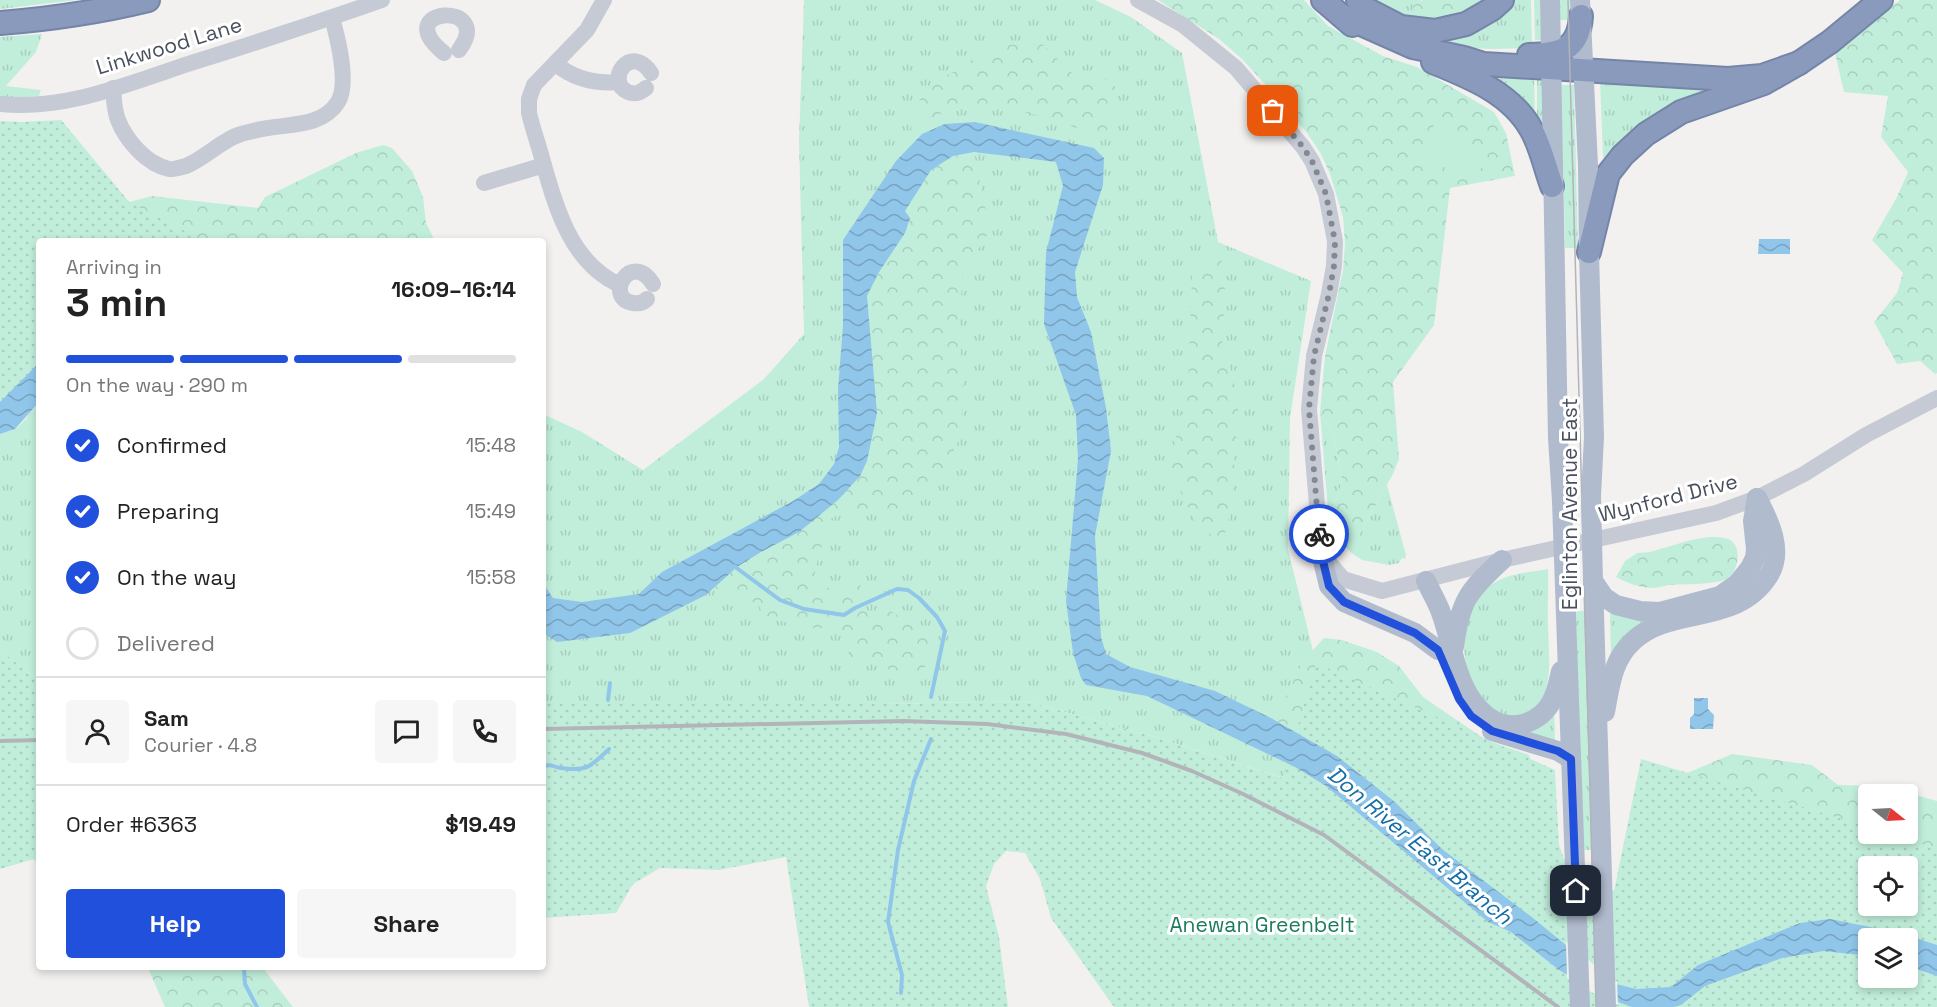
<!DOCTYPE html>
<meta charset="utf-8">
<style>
body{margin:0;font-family:"Space Grotesk",sans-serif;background:#f6f6f6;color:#222;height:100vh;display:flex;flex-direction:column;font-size:22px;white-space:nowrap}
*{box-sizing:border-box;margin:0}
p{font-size:20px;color:#767676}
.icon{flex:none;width:33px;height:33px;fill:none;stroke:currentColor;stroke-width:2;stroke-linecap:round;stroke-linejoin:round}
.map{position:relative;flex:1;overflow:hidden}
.sheet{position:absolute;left:36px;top:238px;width:510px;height:732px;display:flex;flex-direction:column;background:#fff;border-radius:6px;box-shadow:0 3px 9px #0003}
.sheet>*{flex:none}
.needle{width:39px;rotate:108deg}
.buttons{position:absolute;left:1858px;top:784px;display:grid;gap:12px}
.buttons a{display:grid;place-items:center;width:60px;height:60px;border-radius:6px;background:#fff;box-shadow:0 3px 9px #0003;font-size:30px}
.pin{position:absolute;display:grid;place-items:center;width:51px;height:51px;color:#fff;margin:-26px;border-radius:12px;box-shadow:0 3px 9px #0006}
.courier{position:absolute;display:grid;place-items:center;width:60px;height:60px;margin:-30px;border:4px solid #2151dc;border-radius:50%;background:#fff;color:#222;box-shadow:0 2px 8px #0007}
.head em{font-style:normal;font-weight:700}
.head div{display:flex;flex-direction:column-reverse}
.head{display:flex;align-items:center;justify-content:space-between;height:102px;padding:0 30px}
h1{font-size:39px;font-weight:700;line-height:45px}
.bar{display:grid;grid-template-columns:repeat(4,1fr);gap:9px 6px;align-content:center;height:72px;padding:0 30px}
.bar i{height:8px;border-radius:4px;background:#e0e0e0}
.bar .selected{background:#2151dc}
.bar p{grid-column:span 4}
.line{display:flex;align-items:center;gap:15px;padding:0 30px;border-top:2px solid #e0e0e0}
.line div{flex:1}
.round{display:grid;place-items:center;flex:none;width:63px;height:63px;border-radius:6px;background:#f6f6f6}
ol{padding:0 30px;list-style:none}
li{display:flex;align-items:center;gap:18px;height:66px}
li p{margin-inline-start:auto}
li .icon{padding:6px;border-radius:50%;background:#2151dc;color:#fff;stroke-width:4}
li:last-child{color:#767676}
li i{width:33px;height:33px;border:3px solid #e0e0e0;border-radius:50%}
.primary-button{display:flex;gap:12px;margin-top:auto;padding:12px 30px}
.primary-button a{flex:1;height:69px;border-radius:6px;background:#2151dc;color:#fff;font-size:24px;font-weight:700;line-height:69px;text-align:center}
.primary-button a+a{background:#f6f6f6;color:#222}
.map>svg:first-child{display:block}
</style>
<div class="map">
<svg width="1937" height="1007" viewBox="0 0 1937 1007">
<defs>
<pattern id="grass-tufts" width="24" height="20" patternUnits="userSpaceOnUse" patternTransform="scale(1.5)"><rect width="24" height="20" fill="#c1eeda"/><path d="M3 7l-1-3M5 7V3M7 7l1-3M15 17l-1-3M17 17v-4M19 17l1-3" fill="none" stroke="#a7cebe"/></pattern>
<pattern id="forest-crowns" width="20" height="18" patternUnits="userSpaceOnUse" patternTransform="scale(1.5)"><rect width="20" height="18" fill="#c1eeda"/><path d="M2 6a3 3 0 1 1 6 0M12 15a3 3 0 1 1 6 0" fill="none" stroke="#a7cebe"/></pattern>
<pattern id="park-dots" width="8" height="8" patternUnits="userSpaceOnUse" patternTransform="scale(1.5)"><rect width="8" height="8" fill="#c1eeda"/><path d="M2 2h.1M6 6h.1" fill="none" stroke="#a7cebe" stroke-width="1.8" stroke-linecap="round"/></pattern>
<pattern id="water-waves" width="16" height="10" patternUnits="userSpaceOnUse" patternTransform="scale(1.5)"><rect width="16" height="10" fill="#90c6e9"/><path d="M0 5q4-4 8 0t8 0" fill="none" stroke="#78a3c0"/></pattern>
</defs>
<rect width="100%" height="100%" fill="#f3f1f0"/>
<g fill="url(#grass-tufts)">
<path d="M0 0H77L0 9Z"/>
<path d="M804 0H1095L1131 17 1182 53 1218 242 1311 281 1290 418 1288 549 1316 663 1284 778 1152 736 1025 701 885 704H543V414L582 432 643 470 764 379 804 334 799 141Z"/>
<path d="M1372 0H1423L1419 1 1468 10C1424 25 1412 20 1372 0Z"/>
<path d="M1509 0H1531L1532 48 1492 49 1450 47 1449 35Z"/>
<path d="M1534 0H1540L1541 40H1535Z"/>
<rect x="1560" y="0" width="10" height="20"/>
<path d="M42 34 36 52 6 86 41 90 38 98H0V37Z"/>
<path d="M1480 69 1534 72 1535 122Z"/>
<path d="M1537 80H1542L1543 120 1537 121Z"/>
<path d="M1600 80 1723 84 1607 160 1603 157Z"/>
<path d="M1561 85H1574L1578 248H1565V242Z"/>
<path d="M39 402V681L0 650V434C3 432 7 432 10 431 22 428 31 410 39 402Z"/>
<path d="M1320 412 1334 435 1342 481 1334 507 1358 537 1387 485 1406 555 1405 559 1402 558 1399 563 1389 565 1362 560 1350 552 1336 535 1328 510Z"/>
<path d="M1548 569C1549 588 1547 606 1548 624 1548 648 1553 674 1543 697 1539 704 1531 712 1523 715 1485 727 1460 666 1464 636 1464 630 1468 624 1469 618 1476 600 1482 589 1499 580 1513 573 1533 572 1548 569Z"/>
<path d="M1613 609 1649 617 1611 659 1610 615Z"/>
<path d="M1575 611H1588L1595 850H1582Z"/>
<path d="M1554 711 1555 740 1508 729Z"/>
</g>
<g fill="url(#forest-crowns)" fill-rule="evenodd">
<path d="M1158 0H1304L1328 26 1383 56 1417 67 1494 112 1506 133 1515 176 1450 188 1434 325 1393 382 1399 459 1393 474 1358 537 1348 541 1337 522 1334 507 1342 481 1334 435 1320 412 1325 356 1343 270 1345 243 1343 217 1330 174 1321 154 1307 133 1285 106 1242 59 1219 39Z"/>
<path d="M1423 0H1483C1460 16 1442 17 1415 12L1413 6Z"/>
<path d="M1900 0H1937V373L1935 374 1920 361 1897 364 1874 322 1897 293 1903 273 1872 240 1896 199 1908 172 1881 137 1888 96 1844 92 1835 53Z"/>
<path d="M1042 44 1075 76 1115 81C1115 101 1115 120 1103 137 1054 121 1002 97 949 111 936 115 923 124 911 130L913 117 924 90 996 45Z"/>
<path d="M61 120 129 202 152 196 258 208 265 197 356 153 383 145 392 148 412 171 423 197 426 223 435 241 39 242Z"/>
<path d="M974 152 990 231 963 272 959 325 963 381 961 434 945 470 918 498 893 516 865 510 832 517 819 554 813 582 834 590 860 584 867 613 887 609 915 626 935 650 916 682 893 671 850 657 841 628H811L764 617 758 604 714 588 737 567 760 552 799 532 838 500 877 413 867 296 879 272 905 233V211L931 170 953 156Z"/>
<path d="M1207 250 1221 257 1225 284 1222 349 1239 397 1231 509 1222 545 1194 519 1169 468 1188 385 1192 275Z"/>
<path d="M1709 537C1715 537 1723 537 1728 539 1743 545 1739 570 1728 578 1718 585 1682 584 1669 585 1663 586 1657 588 1651 588 1638 587 1627 583 1616 577L1625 561 1637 553 1650 552 1691 540Z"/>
<path d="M1324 638 1342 640 1377 652 1399 666 1423 697 1486 740 1529 755 1539 786 1337 756 1271 718 1280 710 1303 661Z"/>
<path d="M1732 754 1812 765 1838 785 1884 786 1937 801V945L1900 933 1685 774ZM1869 795H1908V834H1869ZM1869 867H1908V906H1869Z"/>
<path d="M148 968H264L266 972 293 1007H165Z"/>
</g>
<g fill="url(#park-dots)" fill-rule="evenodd">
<path d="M61 120 129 202 198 238 199 241 39 242V402L15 429 0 434V121L21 122Z"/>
<path d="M0 650 39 681V869L34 859 0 869Z"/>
<path d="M1316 663 1555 770 1559 845 1564 859 1614 891 1641 759 1869 827V834H1891L1937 848V1007H1114L1051 918 1040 879 1025 853 1006 851 994 864 986 886 999 937 1008 1007H809L786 857 719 870 660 868 633 884 616 913 543 918V704H885L1025 701 1152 736 1283 778ZM1869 867H1908V906H1869ZM1869 939H1908V978H1869Z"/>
</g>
<path fill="#c1eeda" d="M1434 125 1488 157 1472 183 1418 152Z"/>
<g fill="url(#water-waves)">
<path d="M975 122 1094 148 1104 158 1103 185 1075 272 1077 297 1091 332 1106 408 1111 451 1095 536 1101 637 1106 654 1130 667 1215 691 1271 718 1337 756 1395 802 1442 849 1533 918 1612 983 1636 989 1671 987 1698 965 1800 923 1830 919 1900 933 1937 945V976L1908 966V939H1869V956L1824 951 1782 958 1705 986 1681 1005 1674 1007H1632L1607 998 1559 970 1511 932 1488 922 1326 786 1295 767 1147 696 1086 685 1081 678 1073 653 1066 601 1078 459 1076 415 1044 324 1046 252 1063 186 1056 162 974 152 953 156 931 170 905 211 910 218 905 233 879 272 867 296 877 413 867 461 860 476 838 500 799 532 761 552 737 567 706 595 630 633 557 642 543 633V583L553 598 582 602 639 594 662 572 793 501 819 484 834 464 839 447 838 389 843 325V240L896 161 922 134 945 124Z"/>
<path d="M1759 239H1790V254H1758Z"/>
<path d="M39 363V402L15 429 0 434V402Z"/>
<path d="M1694 698H1708V709L1714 715 1713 729H1690V718L1694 714Z"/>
</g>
<path fill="#f3f1f0" d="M1566 941 1613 981H1617L1618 1005 1605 1000 1567 978Z"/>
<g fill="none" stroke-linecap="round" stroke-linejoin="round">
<g stroke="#90c6e9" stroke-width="4">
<path d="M734 566 780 600 804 609 844 615 855 608 897 589 908 590 919 598 937 617 945 631 931 697"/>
<path d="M608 700 610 683"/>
<path d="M543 767C550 763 554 767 561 768 588 772 591 766 609 749"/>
<path d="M244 968 245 984 257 1007"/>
<path d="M901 993 902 975 888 922 898 850 914 781 931 739"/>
</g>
<g stroke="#7585a8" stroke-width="26">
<g id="highway">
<path d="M1323 0 1352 25"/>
<path d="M1358 0 1364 8 1401 27 1435 31 1466 24 1492 9 1502 0"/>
<path d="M1341 15 1413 47 1464 58 1483 64 1728 79 1762 76 1799 63"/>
<path d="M0 23C50 19 99 12 148 0"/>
<path d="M1529 55C1559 54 1579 51 1581 16"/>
<path d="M1433 62C1470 77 1511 93 1531 129 1541 146 1545 167 1552 186"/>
<path d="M1589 252 1608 174 1623 155 1646 134 1681 112 1764 83 1799 63 1830 42 1881 0"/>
</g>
</g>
<g stroke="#c5cad4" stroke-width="16">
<path d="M604 0 587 30 534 85 529 99V113C533 130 539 146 543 162 556 209 572 264 620 285"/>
<path d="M1138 0 1183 25 1236 68 1303 147 1312 161 1326 194 1335 241 1334 266 1329 294 1314 356 1309 409 1321 553 1343 579 1382 591 1502 560 1716 513 1757 498 1804 474 1866 435 1937 398"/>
<path d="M444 53C387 7 496 0 459 50"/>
<path d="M556 64C574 79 596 84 619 82"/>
<path d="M113 88C114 98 114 110 118 120 126 140 146 164 169 169 173 170 181 167 186 166 206 158 221 140 241 134 250 132 259 129 268 128 292 124 323 126 338 102 349 84 338 39 332 18"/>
<path d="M646 88C640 93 635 95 628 92 604 81 631 42 651 73"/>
<path d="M0 104C65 111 130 83 191 63 255 43 319 22 382 0"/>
<path d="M484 183 544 165"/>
<path d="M647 299C643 303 639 304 633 303 603 298 631 249 653 284"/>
</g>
<g stroke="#b1bbce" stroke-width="20">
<path d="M1550 0 1558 438 1562 501"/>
<path d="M1580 0 1588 165 1589 252 1594 437 1591 496"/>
<path d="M1321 553 1329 586 1344 602 1415 633 1438 650"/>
<path d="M1426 581C1430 590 1436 600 1440 610 1454 646 1455 692 1488 717 1498 724 1511 727 1523 724 1550 716 1556 696 1561 671"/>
<path d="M1593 581 1606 1007"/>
<path d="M1593 581 1604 597 1616 605 1640 611 1660 612 1720 596 1737 584 1750 568 1755 558 1756 549 1753 521 1757 498"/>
<path d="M1565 588 1580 1007"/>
<path d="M1454 647C1460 601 1468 591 1502 560"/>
<path d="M1605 712C1610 686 1612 660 1633 641 1671 605 1737 627 1769 575 1784 551 1769 520 1757 498"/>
<path d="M1492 731 1558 751 1571 759"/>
</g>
<use href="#highway" stroke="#8a9abd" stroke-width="22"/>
<path stroke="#b3b4ba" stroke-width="1.5" d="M1568 0 1596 1007"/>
<g stroke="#b3b4ba" stroke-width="4">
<path d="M543 729 904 721 987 724 1066 734 1142 753 1192 771 1243 794 1324 835 1558 1007"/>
<path d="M0 741 39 740"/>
</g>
<g stroke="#b1bbce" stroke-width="20">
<path d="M1591 496 1593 581"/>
<path d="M1562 501 1565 588"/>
</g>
</g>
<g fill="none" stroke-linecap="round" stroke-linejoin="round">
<path stroke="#848890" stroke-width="6" stroke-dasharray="0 10.8" d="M1273 111 1303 147 1312 161 1326 194 1335 242 1334 266 1329 294 1314 356 1309 409 1319 534"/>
<path stroke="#2151dc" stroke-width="8" d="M1319 534 1321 553 1329 586 1344 602 1415 633 1438 650 1459 699 1471 716 1492 731 1558 751 1571 759 1576 891"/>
</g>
<g text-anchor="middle" stroke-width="6" stroke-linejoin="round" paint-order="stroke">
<g font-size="21" fill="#49505d" stroke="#fff">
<text transform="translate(169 46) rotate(-17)" y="7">Linkwood Lane</text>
<text transform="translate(1668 498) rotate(-14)" y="7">Wynford Drive</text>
<text transform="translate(1570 504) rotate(-90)" y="7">Eglinton Avenue East</text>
</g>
<g font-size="21" fill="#1b7c5d" stroke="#fff">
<text x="1262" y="932">Anewan Greenbelt</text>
</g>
<g font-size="22" font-style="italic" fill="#136da6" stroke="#fff">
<text transform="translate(1420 845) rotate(40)" y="8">Don River East Branch</text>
</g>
</g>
</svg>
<div class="buttons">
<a><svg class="needle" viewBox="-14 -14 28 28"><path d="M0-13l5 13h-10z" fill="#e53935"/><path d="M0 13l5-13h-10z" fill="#767676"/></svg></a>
<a><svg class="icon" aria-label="locate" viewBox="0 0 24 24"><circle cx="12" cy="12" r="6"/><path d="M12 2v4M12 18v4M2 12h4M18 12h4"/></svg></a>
<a><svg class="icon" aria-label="layers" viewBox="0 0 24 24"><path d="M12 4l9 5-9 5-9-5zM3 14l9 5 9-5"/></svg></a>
</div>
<div class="pin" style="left:1273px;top:111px;background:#ea580c"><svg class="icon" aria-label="bag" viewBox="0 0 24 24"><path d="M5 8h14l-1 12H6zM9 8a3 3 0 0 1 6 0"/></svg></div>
<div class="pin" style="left:1576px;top:891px;background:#1f2937"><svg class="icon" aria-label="home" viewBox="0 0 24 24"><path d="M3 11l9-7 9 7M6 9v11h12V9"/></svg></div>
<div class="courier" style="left:1319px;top:534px"><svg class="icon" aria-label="bike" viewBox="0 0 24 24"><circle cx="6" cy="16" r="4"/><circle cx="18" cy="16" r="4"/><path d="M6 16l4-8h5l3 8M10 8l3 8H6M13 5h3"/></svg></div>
<section class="sheet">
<div class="head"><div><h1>3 min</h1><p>Arriving in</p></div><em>16:09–16:14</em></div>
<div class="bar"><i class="selected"></i><i class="selected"></i><i class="selected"></i><i></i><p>On the way · 290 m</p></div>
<ol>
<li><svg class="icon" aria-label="check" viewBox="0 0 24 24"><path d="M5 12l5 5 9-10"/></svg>Confirmed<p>15:48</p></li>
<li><svg class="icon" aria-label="check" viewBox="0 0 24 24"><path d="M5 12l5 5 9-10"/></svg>Preparing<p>15:49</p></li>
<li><svg class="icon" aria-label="check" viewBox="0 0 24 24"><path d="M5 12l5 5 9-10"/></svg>On the way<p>15:58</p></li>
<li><i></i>Delivered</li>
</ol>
<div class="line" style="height:108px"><a class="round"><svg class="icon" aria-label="person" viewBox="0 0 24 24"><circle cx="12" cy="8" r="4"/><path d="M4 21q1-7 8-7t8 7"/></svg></a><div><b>Sam</b><p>Courier · 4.8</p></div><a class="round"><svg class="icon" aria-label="chat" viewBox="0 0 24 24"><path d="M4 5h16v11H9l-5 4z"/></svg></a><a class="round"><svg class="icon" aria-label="phone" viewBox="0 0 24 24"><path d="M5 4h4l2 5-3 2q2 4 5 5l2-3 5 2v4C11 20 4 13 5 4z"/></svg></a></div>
<div class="line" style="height:78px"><div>Order #6363</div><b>$19.49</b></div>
<div class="primary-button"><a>Help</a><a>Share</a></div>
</section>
</div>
